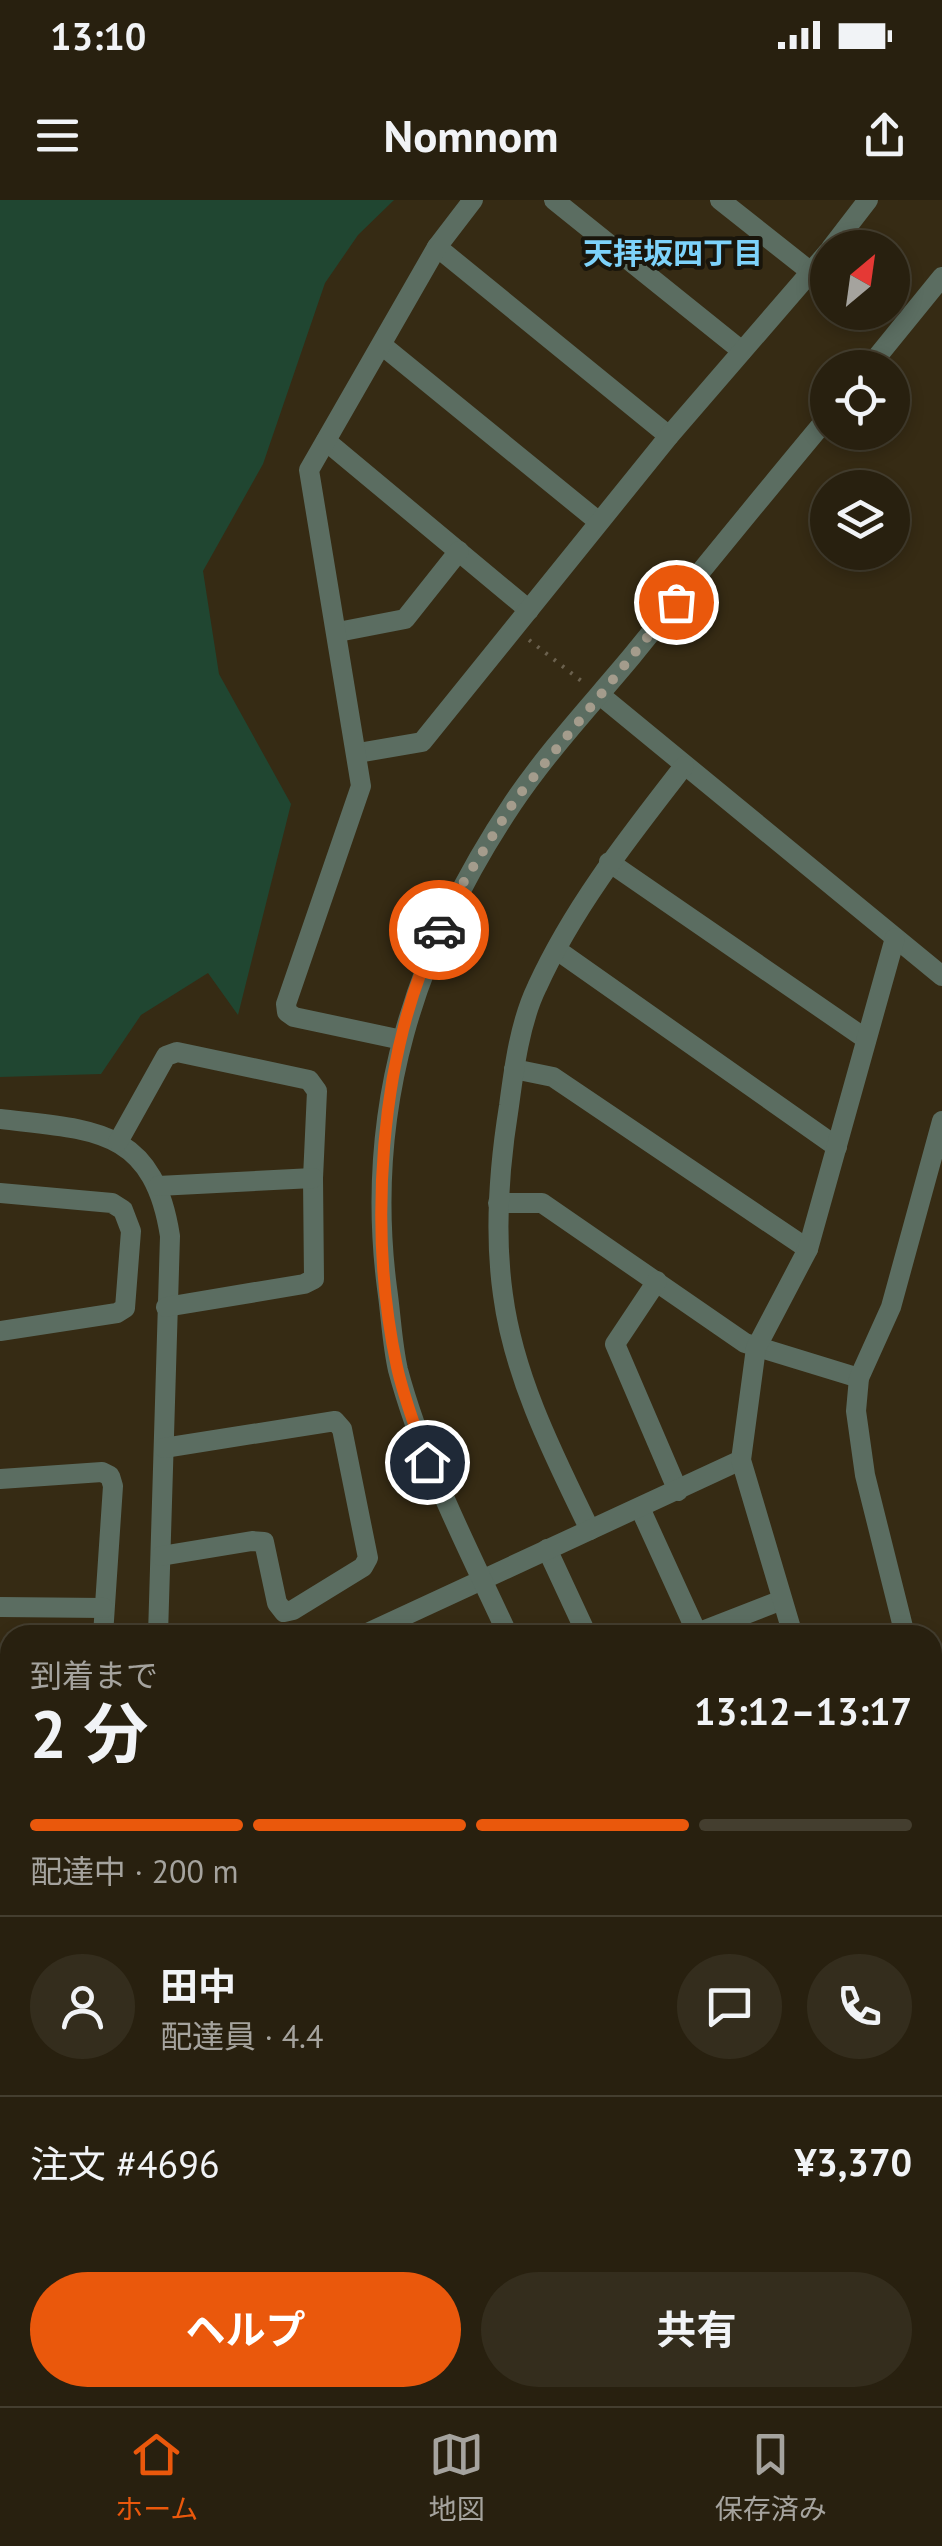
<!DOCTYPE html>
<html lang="ja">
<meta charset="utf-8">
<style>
body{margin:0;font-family:"PT Sans","Noto Sans JP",sans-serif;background:#342d1d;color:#f1f3f6;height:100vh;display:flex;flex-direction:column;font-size:38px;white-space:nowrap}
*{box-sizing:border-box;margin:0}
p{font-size:32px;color:#a5a39e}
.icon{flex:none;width:55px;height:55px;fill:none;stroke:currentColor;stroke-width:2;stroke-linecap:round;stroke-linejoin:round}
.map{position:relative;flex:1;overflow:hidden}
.drawer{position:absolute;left:0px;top:1425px;width:942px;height:782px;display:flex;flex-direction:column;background:#28200f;border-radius:30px 30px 0 0;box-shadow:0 5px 15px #0003,0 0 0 2px #443e2f}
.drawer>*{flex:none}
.needle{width:65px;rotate:29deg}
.controls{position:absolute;left:810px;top:30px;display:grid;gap:20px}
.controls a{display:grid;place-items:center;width:100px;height:100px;border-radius:50%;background:#28200f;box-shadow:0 5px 15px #0003,0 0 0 2px #443e2f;font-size:50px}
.pin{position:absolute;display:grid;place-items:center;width:85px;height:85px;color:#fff;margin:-42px;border:5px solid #fff;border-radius:50%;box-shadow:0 2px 10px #0007}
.courier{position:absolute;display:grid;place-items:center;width:100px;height:100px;margin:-50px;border:8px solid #ea580c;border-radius:50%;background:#fff;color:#222;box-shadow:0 2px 12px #0007}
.head em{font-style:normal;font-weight:700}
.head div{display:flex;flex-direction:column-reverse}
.head{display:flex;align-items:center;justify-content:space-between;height:170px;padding:0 30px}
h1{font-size:65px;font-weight:700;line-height:75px}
.bar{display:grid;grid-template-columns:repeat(4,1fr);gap:15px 10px;align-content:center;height:120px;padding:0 30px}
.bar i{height:12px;border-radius:8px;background:#443e2f}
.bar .current{background:#ea580c}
.bar p{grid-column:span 4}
.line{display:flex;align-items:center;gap:25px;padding:0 30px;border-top:2px solid #443e2f}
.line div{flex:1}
.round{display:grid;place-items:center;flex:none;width:105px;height:105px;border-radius:52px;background:#342d1d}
.action{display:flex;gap:20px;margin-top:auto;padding:20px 30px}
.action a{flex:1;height:115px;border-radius:60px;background:#ea580c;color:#fff;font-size:40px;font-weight:700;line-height:115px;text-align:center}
.action a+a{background:#342d1d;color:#f1f3f6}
.status{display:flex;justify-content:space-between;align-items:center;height:70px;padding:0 50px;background:#28200f;direction:ltr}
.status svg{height:28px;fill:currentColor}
header{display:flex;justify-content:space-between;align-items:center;height:130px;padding:0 30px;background:#28200f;font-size:45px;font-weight:700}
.menu{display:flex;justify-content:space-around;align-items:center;height:140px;border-top:2px solid #443e2f;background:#28200f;font-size:28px;color:#a5a39e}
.menu a{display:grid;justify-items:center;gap:5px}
.menu .current{color:#ea580c}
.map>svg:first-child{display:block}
</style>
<div class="status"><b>13:10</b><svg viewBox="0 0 49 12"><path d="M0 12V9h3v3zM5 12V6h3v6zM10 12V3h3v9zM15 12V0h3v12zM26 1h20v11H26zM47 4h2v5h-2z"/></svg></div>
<header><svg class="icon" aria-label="menu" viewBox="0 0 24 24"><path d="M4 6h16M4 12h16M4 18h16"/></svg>Nomnom<svg class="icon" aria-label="share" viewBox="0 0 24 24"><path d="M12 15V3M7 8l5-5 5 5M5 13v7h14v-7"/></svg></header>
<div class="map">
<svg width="942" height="2206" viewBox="0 0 942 2206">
<rect width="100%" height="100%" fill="#362b14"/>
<path fill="#204631" d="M0 0H394L358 35 325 83 263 264 203 371 219 474 291 604 238 815 208 773 141 815 101 874 0 877Z"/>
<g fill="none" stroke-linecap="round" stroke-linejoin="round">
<path stroke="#6b614e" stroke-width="4" stroke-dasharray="2.5 8" stroke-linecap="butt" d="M529 440 584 483"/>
<g stroke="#5b6d61" stroke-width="20">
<path d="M554 0 742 151"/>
<path d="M720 0 811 72"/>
<path d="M437 47 669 236"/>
<path d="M831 48 868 0"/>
<path d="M383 146 599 322"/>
<path d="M868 168 942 77"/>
<path d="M326 241 529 410"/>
<path d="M338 432 405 419 459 351"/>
<path d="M600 495 942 776"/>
<path d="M358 553 422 542 669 236 828 52"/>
<path d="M609 662 866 839"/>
<path d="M557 750 837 947"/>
<path d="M402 840 294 817 287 812 286 804 361 586 309 270 437 47 473 0"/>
<path d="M514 869 553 877 808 1049"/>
<path d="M0 919C93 930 153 927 170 1036L158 1435"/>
<path d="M118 942 166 856 177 852 309 880 317 891 313 978 314 1079 304 1084 166 1107"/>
<path d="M158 986 313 978"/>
<path d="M0 993 112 1003 123 1010 131 1031 125 1108 117 1113 0 1131"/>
<path d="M498 1003H542L745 1143 859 1178"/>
<path d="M657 1081 615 1144 678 1291"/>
<path d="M0 1279 102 1272 110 1276 113 1286 103 1435"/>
<path d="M640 1308 697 1433 782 1400"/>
<path d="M590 1330C554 1256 514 1178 503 1095 494 1032 499 968 509 906 514 868 520 822 537 787 574 706 629 637 684 566"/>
<path d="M547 1349 587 1435"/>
<path d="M161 1356 252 1341 264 1342 277 1403 284 1412 293 1410 363 1367 368 1358 342 1229 335 1221 164 1248"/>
<path d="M0 1407 104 1408"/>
<path d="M363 1435 741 1260"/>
<path d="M508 1435C468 1348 423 1263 398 1170 392 1144 391 1115 387 1088 364 909 414 751 513 603 548 551 592 504 632 456 697 376 762 296 828 217"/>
<path d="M793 1435 741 1260 756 1148 808 1049 895 738"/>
<path d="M905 1435 865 1275 856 1211 859 1178 891 1107 942 921"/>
<path d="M0 1557 10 1562"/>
<path d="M0 1650 10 1638"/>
<path d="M932 1781 942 1801"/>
<path d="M932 1921 942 1917"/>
<path d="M932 2004 942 1999"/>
<path d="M133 2198 143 2206"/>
<path d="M293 2198 303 2206"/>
<path d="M725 2198 729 2206"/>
<path d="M858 2198 862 2206"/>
<path d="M376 2206 383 2198"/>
<path d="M516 2206 524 2198"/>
<path d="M645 2206 652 2198"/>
</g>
</g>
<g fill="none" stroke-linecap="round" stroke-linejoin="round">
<path stroke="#a49c8c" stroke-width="10" stroke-dasharray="0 18" d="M439 730 460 688 515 600 676 402"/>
<path stroke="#ea580c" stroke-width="12" d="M427 1262C417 1231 404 1199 397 1167 368 1032 378 855 439 730"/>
</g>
<g text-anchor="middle" stroke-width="8" stroke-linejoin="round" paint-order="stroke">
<g font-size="30" font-weight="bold" fill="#7dd2fa" stroke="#19150b">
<text x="673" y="64">天拝坂四丁目</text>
</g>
</g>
</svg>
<div class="controls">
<a><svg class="needle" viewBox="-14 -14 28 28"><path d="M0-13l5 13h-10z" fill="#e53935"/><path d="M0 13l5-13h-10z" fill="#a5a39e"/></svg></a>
<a><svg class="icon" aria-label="locate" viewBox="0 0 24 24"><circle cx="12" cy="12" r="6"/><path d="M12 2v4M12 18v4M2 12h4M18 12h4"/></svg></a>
<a><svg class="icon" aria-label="layers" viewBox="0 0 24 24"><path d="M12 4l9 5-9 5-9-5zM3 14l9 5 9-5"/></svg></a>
</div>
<div class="pin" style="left:676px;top:402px;background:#ea580c"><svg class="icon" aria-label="bag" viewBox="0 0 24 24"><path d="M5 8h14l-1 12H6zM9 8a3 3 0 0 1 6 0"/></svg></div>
<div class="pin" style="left:427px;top:1262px;background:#1f2937"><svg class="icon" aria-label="home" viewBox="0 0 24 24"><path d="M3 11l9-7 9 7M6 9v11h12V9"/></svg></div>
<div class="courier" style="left:439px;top:730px"><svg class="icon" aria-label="car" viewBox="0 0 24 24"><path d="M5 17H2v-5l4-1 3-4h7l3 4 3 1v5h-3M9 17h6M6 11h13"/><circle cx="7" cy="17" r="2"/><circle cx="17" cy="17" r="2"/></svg></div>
<section class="drawer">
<div class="head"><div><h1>2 分</h1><p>到着まで</p></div><em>13:12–13:17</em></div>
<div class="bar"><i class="current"></i><i class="current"></i><i class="current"></i><i></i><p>配達中 · 200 m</p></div>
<div class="line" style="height:180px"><a class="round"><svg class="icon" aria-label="person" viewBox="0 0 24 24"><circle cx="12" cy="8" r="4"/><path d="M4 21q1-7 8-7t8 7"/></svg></a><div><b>田中</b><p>配達員 · 4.4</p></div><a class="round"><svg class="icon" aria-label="chat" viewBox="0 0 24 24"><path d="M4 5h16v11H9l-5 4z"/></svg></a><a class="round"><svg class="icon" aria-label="phone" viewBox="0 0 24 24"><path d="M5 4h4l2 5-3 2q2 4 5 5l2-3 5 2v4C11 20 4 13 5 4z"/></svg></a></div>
<div class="line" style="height:130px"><div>注文 #4696</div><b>¥3,370</b></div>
<div class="action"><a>ヘルプ</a><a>共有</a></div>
</section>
</div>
<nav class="menu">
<a class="current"><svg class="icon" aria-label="home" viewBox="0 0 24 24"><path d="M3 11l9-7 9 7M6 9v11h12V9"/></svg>ホーム</a>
<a><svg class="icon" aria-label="map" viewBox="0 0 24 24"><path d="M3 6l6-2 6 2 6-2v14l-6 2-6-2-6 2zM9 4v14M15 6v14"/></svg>地図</a>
<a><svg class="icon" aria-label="saved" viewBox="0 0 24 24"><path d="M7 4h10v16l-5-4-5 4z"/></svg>保存済み</a>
</nav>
